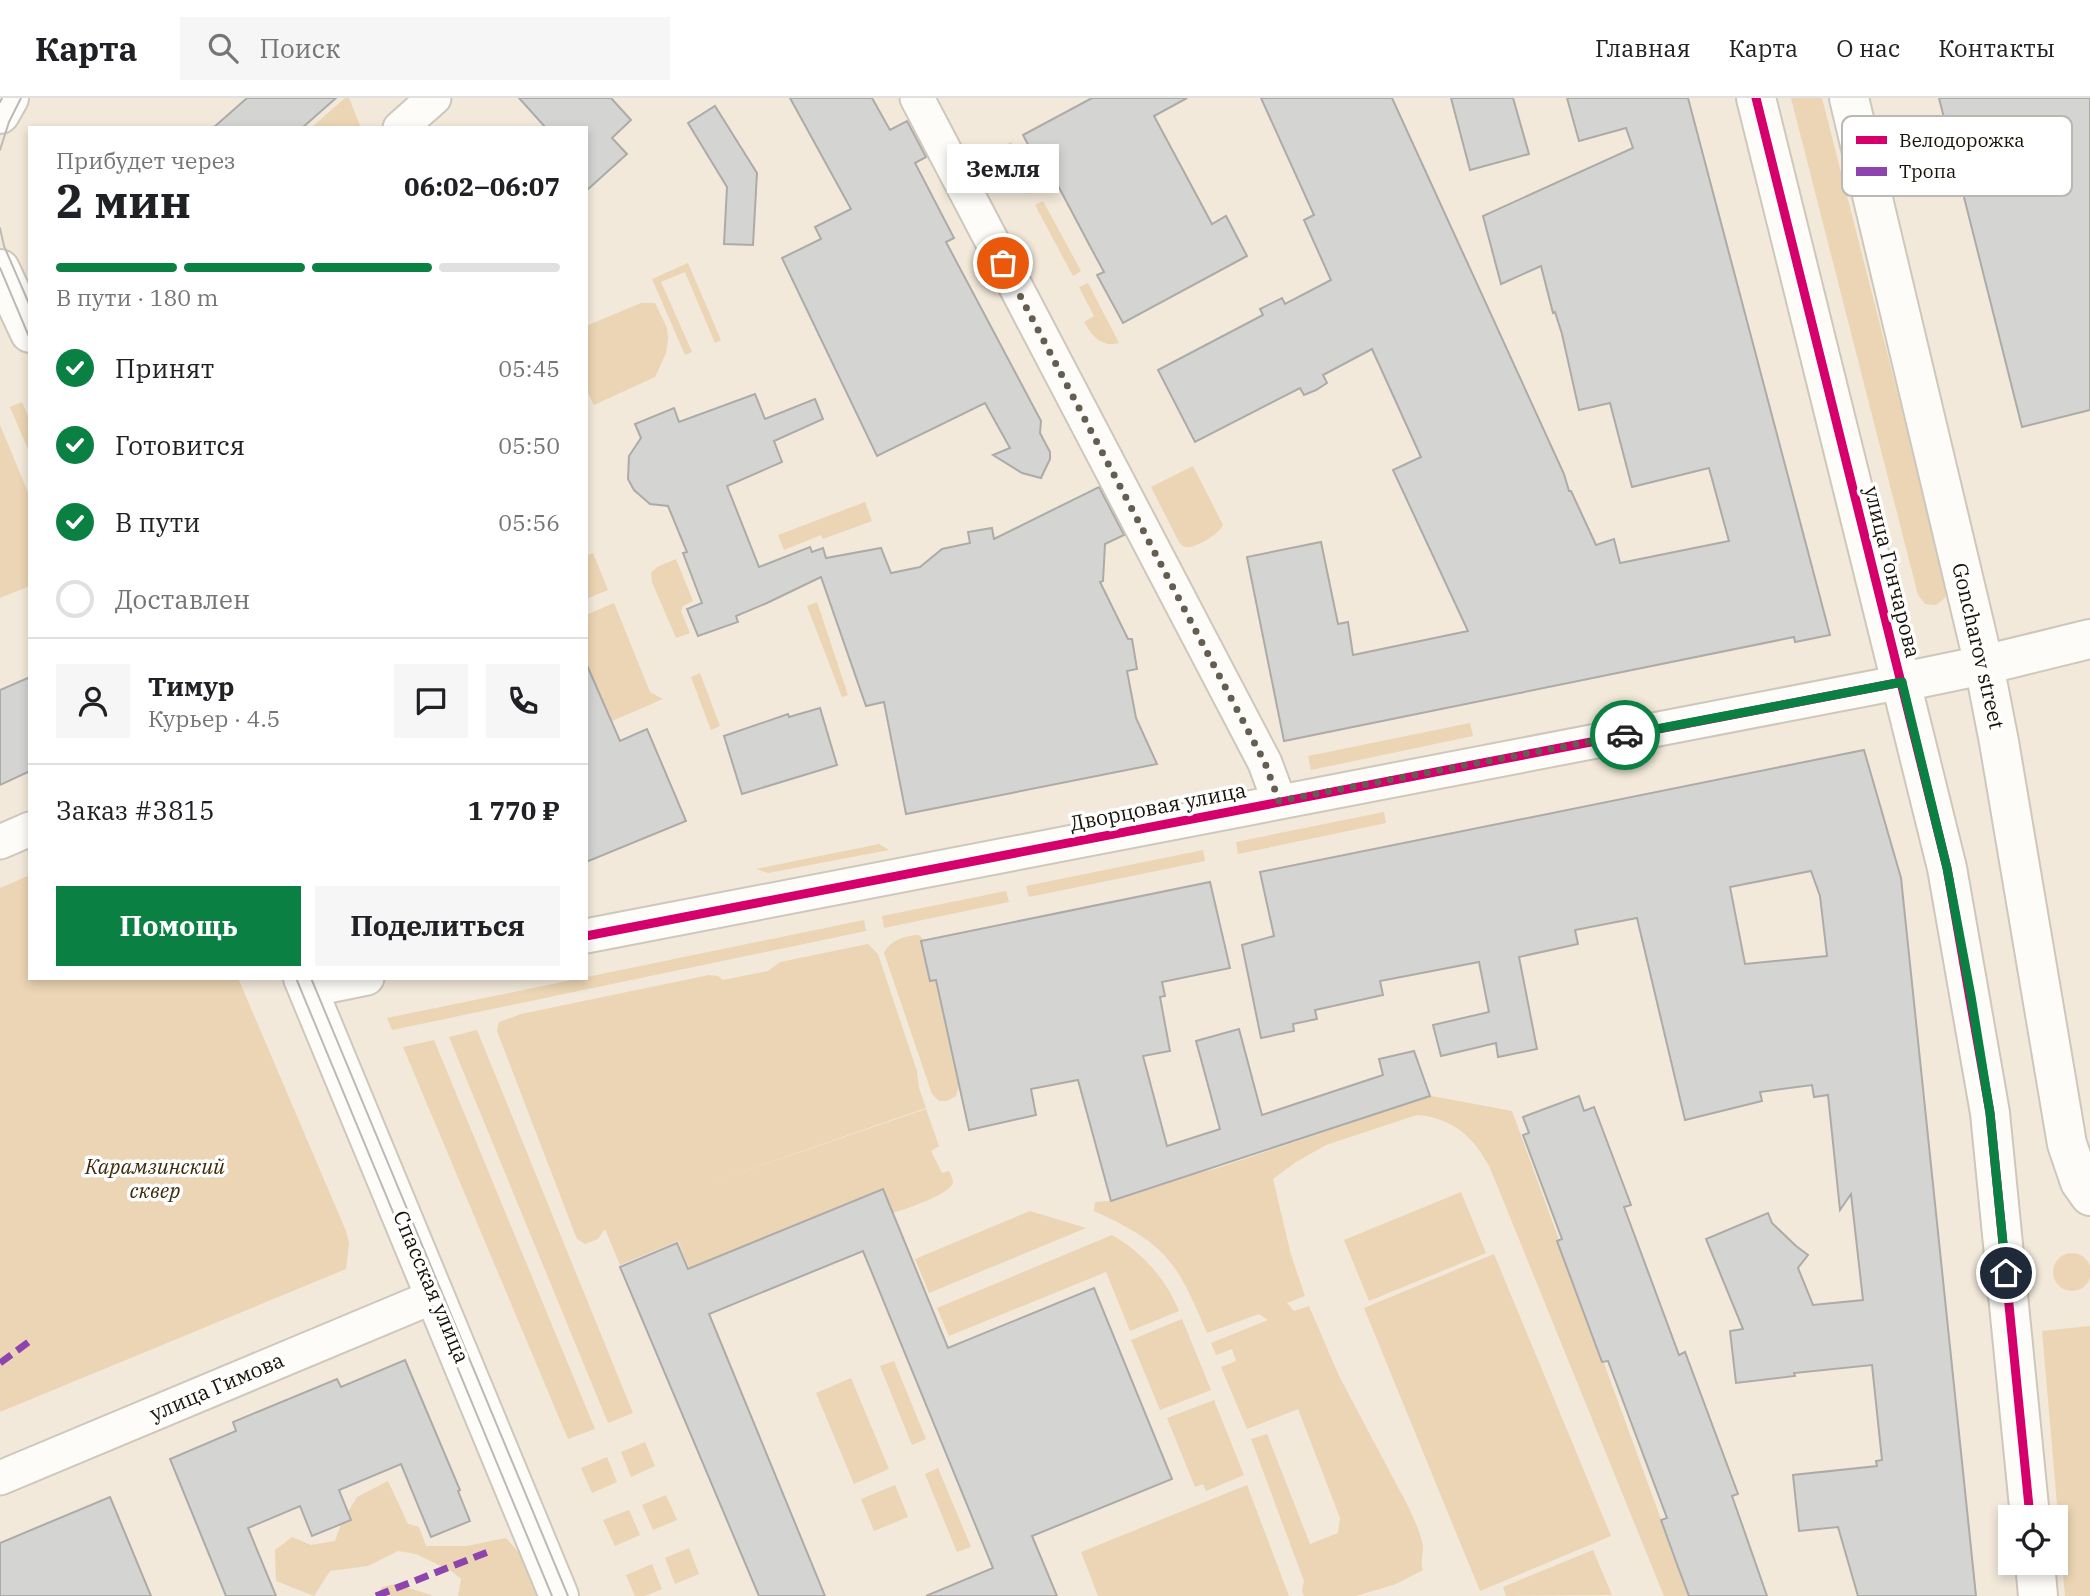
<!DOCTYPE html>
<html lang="ru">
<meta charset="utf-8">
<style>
body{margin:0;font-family:"IBM Plex Serif",serif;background:#f6f6f6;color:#202124;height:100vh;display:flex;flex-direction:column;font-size:26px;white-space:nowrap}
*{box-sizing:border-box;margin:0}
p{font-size:23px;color:#757577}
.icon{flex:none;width:38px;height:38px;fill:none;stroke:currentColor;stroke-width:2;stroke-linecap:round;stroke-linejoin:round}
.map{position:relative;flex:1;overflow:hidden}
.panel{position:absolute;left:28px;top:28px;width:560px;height:854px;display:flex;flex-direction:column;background:#fff;border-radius:0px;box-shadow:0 4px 10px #0003}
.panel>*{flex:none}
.fabs{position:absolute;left:1998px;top:1407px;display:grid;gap:14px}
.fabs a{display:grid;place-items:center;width:70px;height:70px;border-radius:0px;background:#fff;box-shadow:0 4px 10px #0003;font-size:35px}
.pin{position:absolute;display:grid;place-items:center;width:60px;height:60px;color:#fff;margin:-30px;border:4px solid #fff;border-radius:50%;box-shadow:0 2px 7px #0007}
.courier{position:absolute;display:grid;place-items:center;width:70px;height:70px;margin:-35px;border:5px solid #0b8043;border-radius:50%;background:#fff;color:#222;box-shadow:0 2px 9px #0007}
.bubble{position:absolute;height:49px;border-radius:0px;background:#fff;box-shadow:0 4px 10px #0003;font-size:23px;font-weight:800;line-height:49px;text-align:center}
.overview em{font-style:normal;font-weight:800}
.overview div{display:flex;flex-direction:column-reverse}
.overview{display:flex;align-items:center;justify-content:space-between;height:119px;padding:0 28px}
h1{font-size:46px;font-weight:800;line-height:52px}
.bar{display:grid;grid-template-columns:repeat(4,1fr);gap:10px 7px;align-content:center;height:84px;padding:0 28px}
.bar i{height:9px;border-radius:5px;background:#e0e0e0}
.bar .selected{background:#0b8043}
.bar p{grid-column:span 4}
.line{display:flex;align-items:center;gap:18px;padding:0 28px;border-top:2px solid #e0e0e0}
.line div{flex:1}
.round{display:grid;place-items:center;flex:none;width:74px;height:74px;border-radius:0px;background:#f6f6f6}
ol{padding:0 28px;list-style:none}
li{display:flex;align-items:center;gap:21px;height:77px}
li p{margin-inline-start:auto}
li .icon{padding:7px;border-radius:50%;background:#0b8043;color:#fff;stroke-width:4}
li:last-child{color:#757577}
li i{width:38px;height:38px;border:4px solid #e0e0e0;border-radius:50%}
.cta{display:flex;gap:14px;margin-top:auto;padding:14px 28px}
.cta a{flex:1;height:80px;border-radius:0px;background:#0b8043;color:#fff;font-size:28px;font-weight:800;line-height:80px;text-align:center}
.cta a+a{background:#f6f6f6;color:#202124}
header{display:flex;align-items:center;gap:42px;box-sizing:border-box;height:98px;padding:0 35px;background:#fff;border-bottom:2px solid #e0e0e0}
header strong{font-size:33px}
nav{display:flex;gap:38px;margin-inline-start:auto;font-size:24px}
.search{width:490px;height:63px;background:#f6f6f6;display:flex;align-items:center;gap:18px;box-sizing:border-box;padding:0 24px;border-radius:0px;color:#757577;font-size:26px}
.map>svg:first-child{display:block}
</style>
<header>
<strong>Карта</strong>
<div class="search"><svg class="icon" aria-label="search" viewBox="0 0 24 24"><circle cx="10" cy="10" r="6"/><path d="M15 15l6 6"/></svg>Поиск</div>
<nav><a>Главная</a><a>Карта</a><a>О нас</a><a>Контакты</a></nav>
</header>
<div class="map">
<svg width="2090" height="1498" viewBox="0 0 2090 1498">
<rect width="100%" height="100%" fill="#f2e9da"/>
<g fill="#ebd5b4">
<path d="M345 0H349L361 30H311Z"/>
<path d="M1791 0H1822L1947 489 1945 500 1936 507 1925 506 1918 497Z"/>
<path d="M1011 44 1037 92 1029 96 1018 75 1008 80 999 63 998 51Z"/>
<path d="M1043 103 1081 173 1073 178 1035 107Z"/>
<path d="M688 165 721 242 715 245 685 174 661 184 692 254 685 257 652 181Z"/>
<path d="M1088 185 1119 245C1102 250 1092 238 1084 224L1094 218 1079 189Z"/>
<path d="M641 205H655L667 230 668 241 666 255 655 279 594 307 586 291V228Z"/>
<path d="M22 304 30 323V356L10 309Z"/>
<path d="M0 327 30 399V488L0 500Z"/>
<path d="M1193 368 1223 427C1219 436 1199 448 1189 449 1183 450 1182 447 1179 444L1151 389Z"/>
<path d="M865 404 872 423 823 441 821 437 784 452 778 437Z"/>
<path d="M593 455 608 492 586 501V458Z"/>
<path d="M676 461 693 503 683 508 681 513 690 535 676 540 652 484 651 475 657 469Z"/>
<path d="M817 504 848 597 842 599 807 508Z"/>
<path d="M614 505 650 594 663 601 612 623 586 564V517Z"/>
<path d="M700 575 720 628 711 632 691 579Z"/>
<path d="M1470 625 1473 638 1311 672 1308 658Z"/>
<path d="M1384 714 1386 725 1238 756 1236 744Z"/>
<path d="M879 746 889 752 768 775 756 771Z"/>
<path d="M1203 752 1205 763 1029 799 1026 788Z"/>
<path d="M30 777V880H238L346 1133 349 1146 346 1171 0 1314V790Z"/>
<path d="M1006 793 1009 804 884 830 882 818Z"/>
<path d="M864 822 866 833 392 932 387 920Z"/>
<path d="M919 837C946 860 954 949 960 985L956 998 947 1003H939L932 996 884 855C889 843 906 837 919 837Z"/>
<path d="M868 846 878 856 917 973 919 990 926 1010 690 1092 926 1011 939 1048 931 1053 942 1075 949 1073C950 1075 953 1081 953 1084 952 1096 905 1111 893 1115L882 1091 689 1170 678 1143 620 1167 605 1131 598 1141 585 1146 577 1141 575 1136 497 933 499 924 521 916 709 877 718 878 723 882 768 873 780 864Z"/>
<path d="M477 932 633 1315 608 1325 449 939Z"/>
<path d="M434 942 595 1331 568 1341 403 949Z"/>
<path d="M1432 998 1512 1013 1689 1498H1664L1490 1070C1474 1039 1453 1020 1417 1017L1326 1047 1296 1064 1273 1081 1291 1157 1305 1198 1287 1205 1294 1213 1309 1208 1339 1278 1409 1410C1414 1422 1421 1435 1423 1449 1423 1458 1420 1464 1423 1472L1396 1486 1356 1498H1304L1302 1493 1304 1483 1251 1341 1267 1336 1310 1446 1338 1435 1340 1420 1298 1311 1247 1331 1221 1269 1236 1263 1232 1251 1216 1257 1211 1245 1268 1222 1259 1216 1207 1235C1177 1164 1167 1146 1094 1113L1095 1104 1118 1102 1122 1096 1136 1089 1215 1071Z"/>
<path d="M1461 1094 1486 1155 1369 1203 1344 1142Z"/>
<path d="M1030 1113 1086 1130 929 1195 915 1161Z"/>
<path d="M1112 1137C1142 1154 1166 1181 1179 1213L1130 1233 1106 1174 949 1238 937 1210Z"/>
<circle cx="2072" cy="1174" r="19"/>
<path d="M1494 1156 1611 1438 1480 1493 1364 1210Z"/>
<path d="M1182 1221 1211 1292 1160 1312 1131 1242Z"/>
<path d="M2090 1228V1498H2065L2042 1233Z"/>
<path d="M894 1263 926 1341 912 1347 880 1268Z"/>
<path d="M851 1280 889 1371 854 1386 816 1295Z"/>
<path d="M1214 1302 1244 1377 1206 1393 1203 1386 1195 1389 1167 1320Z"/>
<path d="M645 1344 655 1368 631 1379 621 1354Z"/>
<path d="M607 1359 617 1384 592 1395 581 1370Z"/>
<path d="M938 1370 971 1449 957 1454 925 1376Z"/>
<path d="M388 1383 408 1426 419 1429 426 1448H467L506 1440 538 1477 544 1498H458L461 1481 453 1474 416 1456 398 1453 368 1468 330 1473 314 1498 276 1483 275 1452 292 1439 311 1447 335 1443 341 1426 357 1399Z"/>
<path d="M895 1387 908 1419 874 1433 861 1401Z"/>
<path d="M1247 1387 1289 1498H1098L1081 1454Z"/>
<path d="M666 1397 677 1422 653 1432 642 1407Z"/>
<path d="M629 1412 640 1437 615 1448 603 1422Z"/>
<path d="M689 1450 699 1476 675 1486 665 1460Z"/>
<path d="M1593 1452 1612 1497 1506 1498 1503 1489Z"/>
<path d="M652 1466 662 1491 645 1498H635L626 1477Z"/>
<path d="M396 1486 431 1497 432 1498H377L382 1489Z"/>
</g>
<g fill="#d4d4d2" stroke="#acaba8" stroke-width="2" fill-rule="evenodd">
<path d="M247 0H336L302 30H213Z"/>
<path d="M519 0H611L631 22 612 40 627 56 586 93V30H546Z"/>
<path d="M790 0H872L890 32 907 23 926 59 915 65 954 140 946 144 1041 323 1040 335 1050 354V361L1041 380 1022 375 993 357 1010 350 985 305 877 358 782 160 821 141 815 129 851 111Z"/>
<path d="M1092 0H1187L1154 18 1212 126 1226 118 1247 158 1123 225 1097 177 1104 174 1091 150 1054 80 1047 83 1023 37Z"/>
<path d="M1261 0H1392L1564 376 1569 393H1571L1596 447 1614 441 1620 465 1729 443 1709 370 1632 389 1610 305 1579 312 1562 236 1555 214 1553 215 1541 168 1501 186 1483 118 1633 50 1626 30 1579 43 1567 0H1688L1830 537 1795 544 1794 539 1284 643 1247 459 1321 444 1338 526 1348 524 1353 557 1468 533 1393 372 1421 359 1372 251 1323 277 1327 285 1316 292 1304 297 1300 290 1195 344 1158 272 1263 217 1260 211 1282 200 1285 206 1331 182 1304 122 1314 117Z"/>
<path d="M1451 0H1513L1529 56 1470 72Z"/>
<path d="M1939 0H2090V312L2022 329Z"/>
<path d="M715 8 757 75 753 147 724 146 727 89 688 25Z"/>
<path d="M755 296 765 321 815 301 823 321 774 343 782 364 727 388 759 469 810 449 812 454 823 450 826 460 881 450 891 475 920 469 942 451 970 445 968 434 992 430 994 441 1099 389 1124 437 1105 446 1103 483 1100 484 1128 541H1132L1137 571 1127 573 1136 620 1157 666 906 716 884 604 866 608 821 479 767 505 736 518 738 524 698 538 687 511 702 505 683 455 687 454 668 408 650 406 634 392 628 381 629 358 641 340 635 326 674 310 679 324Z"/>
<path d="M586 565 620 643 647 631 686 723 586 764Z"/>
<path d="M30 579V673L0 687V592Z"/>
<path d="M820 610 837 667 742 696 724 638 788 616 789 619Z"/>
<path d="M1864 652 1901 780 1976 1498H1858L1838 1429 1799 1433 1793 1377 1877 1368 1876 1363 1882 1362 1872 1267 1794 1275 1795 1278 1736 1285 1730 1233 1743 1231 1706 1141 1768 1115 1772 1125 1796 1148 1808 1157 1798 1170 1813 1207 1863 1202 1851 1096 1840 1112 1828 997 1814 999 1812 987 1760 994 1762 1003 1685 1022 1637 820 1575 832 1578 846 1519 859 1537 951 1498 959 1496 945 1441 958 1433 927 1489 914 1479 864 1380 883 1383 897 1315 912 1317 921 1293 926 1294 933 1261 940 1242 847 1274 838 1260 774ZM1811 773 1820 798 1827 858 1745 866 1730 789Z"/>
<path d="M1210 784 1230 870 1162 884 1165 898 1160 899 1170 953 1143 958 1167 1048 1220 1031 1196 943 1239 931 1262 1017 1383 977 1379 961 1414 953 1430 998 1111 1103 1078 982 1031 991 1036 1017 969 1032 936 882 930 883 921 843Z"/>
<path d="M1579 998 1584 1013 1594 1009 1631 1107 1624 1109 1679 1257 1685 1254 1738 1396 1732 1398 1767 1498H1689L1678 1469 1661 1422 1667 1420 1608 1263 1602 1264 1557 1143 1562 1141 1523 1037 1529 1035 1523 1019Z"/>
<path d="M883 1091 948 1250 1094 1190 1172 1381 1032 1438 1057 1498H926L993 1470 863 1153 709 1216 825 1498H759L620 1169 677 1145 688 1171Z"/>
<path d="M405 1262 460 1392 458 1393 470 1423 431 1439 401 1366 339 1392 351 1422 312 1438 300 1408 248 1430 276 1498H226L170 1361 236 1333 233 1324 337 1281 341 1289Z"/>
<path d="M110 1399 151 1498H0V1445Z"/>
</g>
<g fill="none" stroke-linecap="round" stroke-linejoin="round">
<g stroke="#cec7bb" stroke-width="37">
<g id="minor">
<path d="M917 0 1265 665 1279 703"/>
<path d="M400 30 434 0"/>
<path d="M0 744 30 731"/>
<path d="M586 838 1902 584"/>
<path d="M308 892 367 880"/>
<path d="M0 1380 435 1198"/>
</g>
</g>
<g stroke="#cec7bb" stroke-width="42">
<g id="tertiary">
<path d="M0 16 9 0"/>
<path d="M0 171 30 235"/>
<path d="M303 880 559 1498"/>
</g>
</g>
<g stroke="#cec7bb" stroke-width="42">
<g id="secondary">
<path d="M1756 0 1947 770 1990 1015 2030 1419"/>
<path d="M1849 0 1984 567 1999 644 2067 1046 2080 1084 2090 1098"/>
<path d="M1902 584 1984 567 2090 541"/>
<path d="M2035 1465 2038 1498"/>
</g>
</g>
<use href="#minor" stroke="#fdfcf9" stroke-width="33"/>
<use href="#tertiary" stroke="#fdfcf9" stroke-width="38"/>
<use href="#secondary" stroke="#fdfcf9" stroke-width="38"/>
<g stroke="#bcbab7" stroke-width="2">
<path d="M0 4 2 0"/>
<path d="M0 52 9 24 21 0"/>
<path d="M0 130 4 148 30 208"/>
<path d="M0 170 30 241"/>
<path d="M296 880 552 1498"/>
<path d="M311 880 568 1498"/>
</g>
<g stroke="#8e44ad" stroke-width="7" stroke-dasharray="14 7" stroke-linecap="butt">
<path d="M0 1265 30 1243"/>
<path d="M376 1498 488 1454"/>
</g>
<g stroke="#fff" stroke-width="13">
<g id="cycleway">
<path d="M1756 0 1947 770 1990 1015 2030 1419"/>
<path d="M586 838 1902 584"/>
</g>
</g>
<use href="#cycleway" stroke="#d6006c" stroke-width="9"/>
</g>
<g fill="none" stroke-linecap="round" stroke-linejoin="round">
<path stroke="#645d52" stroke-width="7" stroke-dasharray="0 12.6" d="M1003 165 1265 665 1279 703 1625 637"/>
<path stroke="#0b8043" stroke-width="9" d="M1625 637 1902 584 1947 770 1971 898 1990 1015 2006 1175"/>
</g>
<g text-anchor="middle" stroke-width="7" stroke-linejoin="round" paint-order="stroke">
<g font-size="21" fill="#181209" stroke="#fff">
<text transform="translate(1892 474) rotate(76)" y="7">улица Гончарова</text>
<text transform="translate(1978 548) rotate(77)" y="7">Goncharov street</text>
<text transform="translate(1158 709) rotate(-11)" y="7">Дворцовая улица</text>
<text transform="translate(431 1189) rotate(67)" y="7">Спасская улица</text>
<text transform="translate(217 1289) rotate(-23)" y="7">улица Гимова</text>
</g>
<g font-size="21" font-style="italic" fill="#402b09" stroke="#fff">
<text x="155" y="1076">Карамзинский<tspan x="155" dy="24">сквер</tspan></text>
</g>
</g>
<rect x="1842" y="18" width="230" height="80" rx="10" fill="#fff" stroke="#bab8b5" stroke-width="2"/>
<rect x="1856" y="38" width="31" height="8" fill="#d6006c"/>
<rect x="1856" y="69" width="31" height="9" fill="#8e44ad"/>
<g font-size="19" fill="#181209">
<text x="1899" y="49">Велодорожка</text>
<text x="1899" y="80">Тропа</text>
</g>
</svg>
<div class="fabs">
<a><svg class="icon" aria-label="locate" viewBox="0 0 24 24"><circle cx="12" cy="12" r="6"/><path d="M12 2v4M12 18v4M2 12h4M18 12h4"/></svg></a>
</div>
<div class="pin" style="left:1003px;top:165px;background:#ea580c"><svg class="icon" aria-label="bag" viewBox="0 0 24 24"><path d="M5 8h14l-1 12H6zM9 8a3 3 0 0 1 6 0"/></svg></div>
<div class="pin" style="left:2006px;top:1175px;background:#1f2937"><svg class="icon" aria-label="home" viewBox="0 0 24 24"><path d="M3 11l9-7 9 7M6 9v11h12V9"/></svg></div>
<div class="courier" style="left:1625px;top:637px"><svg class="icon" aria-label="car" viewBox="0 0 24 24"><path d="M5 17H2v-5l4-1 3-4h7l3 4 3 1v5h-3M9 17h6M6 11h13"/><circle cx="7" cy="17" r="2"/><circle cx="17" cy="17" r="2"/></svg></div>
<div class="bubble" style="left:947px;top:46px;width:112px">Земля</div>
<section class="panel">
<div class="overview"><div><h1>2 мин</h1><p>Прибудет через</p></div><em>06:02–06:07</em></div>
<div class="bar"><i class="selected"></i><i class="selected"></i><i class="selected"></i><i></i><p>В пути · 180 m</p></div>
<ol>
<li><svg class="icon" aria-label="check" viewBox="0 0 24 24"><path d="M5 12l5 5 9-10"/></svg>Принят<p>05:45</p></li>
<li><svg class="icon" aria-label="check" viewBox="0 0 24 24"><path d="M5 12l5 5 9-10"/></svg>Готовится<p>05:50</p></li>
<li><svg class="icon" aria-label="check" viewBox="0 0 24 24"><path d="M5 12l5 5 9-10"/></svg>В пути<p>05:56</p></li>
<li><i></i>Доставлен</li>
</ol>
<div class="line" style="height:126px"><a class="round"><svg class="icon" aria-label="person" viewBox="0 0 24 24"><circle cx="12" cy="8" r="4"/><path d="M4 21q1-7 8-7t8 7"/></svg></a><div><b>Тимур</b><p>Курьер · 4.5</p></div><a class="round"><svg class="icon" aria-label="chat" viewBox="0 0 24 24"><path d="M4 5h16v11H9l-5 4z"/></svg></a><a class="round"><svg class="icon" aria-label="phone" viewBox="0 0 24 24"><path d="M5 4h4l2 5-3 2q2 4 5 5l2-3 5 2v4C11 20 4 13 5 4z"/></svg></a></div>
<div class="line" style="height:91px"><div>Заказ #3815</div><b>1 770 ₽</b></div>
<div class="cta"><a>Помощь</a><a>Поделиться</a></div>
</section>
</div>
